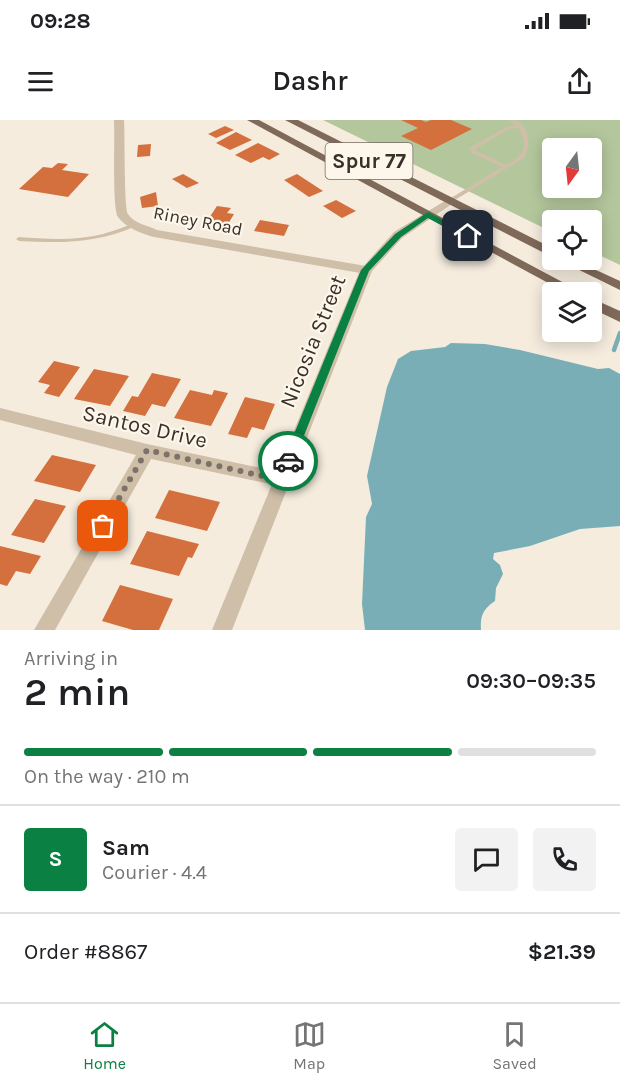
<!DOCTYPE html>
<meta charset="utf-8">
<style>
body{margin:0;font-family:Karla,sans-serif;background:#f2f2f2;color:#202124;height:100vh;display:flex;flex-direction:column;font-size:22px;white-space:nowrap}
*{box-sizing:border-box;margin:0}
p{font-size:20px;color:#757577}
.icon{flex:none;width:33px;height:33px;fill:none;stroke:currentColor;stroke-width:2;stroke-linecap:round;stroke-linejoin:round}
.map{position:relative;height:510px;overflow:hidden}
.panel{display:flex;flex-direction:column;background:#fff;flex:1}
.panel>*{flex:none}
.needle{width:39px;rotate:195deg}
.fabs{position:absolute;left:542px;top:18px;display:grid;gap:12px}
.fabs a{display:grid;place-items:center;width:60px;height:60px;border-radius:6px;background:#fff;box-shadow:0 3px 15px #0003;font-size:30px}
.pin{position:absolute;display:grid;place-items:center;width:51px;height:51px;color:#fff;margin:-26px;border-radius:12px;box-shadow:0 3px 9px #0006}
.courier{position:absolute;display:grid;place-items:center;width:60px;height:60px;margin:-30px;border:4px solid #0b8043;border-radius:50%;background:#fff;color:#222;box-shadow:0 2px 8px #0007}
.overview em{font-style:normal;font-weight:600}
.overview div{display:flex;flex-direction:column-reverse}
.overview{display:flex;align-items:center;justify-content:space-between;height:102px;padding:0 24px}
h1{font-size:39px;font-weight:600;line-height:45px}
.bar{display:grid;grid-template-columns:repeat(4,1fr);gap:9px 6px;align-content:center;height:72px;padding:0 24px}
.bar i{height:8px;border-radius:4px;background:#e0e0e0}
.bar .selected{background:#0b8043}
.bar p{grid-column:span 4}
.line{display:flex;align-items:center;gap:15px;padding:0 24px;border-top:2px solid #e0e0e0}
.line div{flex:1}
.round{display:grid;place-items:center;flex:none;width:63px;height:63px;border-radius:6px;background:#f2f2f2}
.status{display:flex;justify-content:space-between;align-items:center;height:42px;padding:0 30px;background:#fff;direction:ltr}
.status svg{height:16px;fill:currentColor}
header{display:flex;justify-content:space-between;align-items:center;height:78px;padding:0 24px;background:#fff;font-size:27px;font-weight:600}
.dock{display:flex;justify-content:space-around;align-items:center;height:84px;border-top:2px solid #e0e0e0;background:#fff;font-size:16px;color:#757577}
.dock a{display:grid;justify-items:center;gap:3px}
.dock .selected{color:#0b8043}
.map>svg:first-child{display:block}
</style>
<div class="status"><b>09:28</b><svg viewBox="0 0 49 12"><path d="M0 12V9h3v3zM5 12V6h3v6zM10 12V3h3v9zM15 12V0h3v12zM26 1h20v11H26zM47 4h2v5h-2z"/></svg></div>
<header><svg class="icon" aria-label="menu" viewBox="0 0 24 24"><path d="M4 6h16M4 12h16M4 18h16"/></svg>Dashr<svg class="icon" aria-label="share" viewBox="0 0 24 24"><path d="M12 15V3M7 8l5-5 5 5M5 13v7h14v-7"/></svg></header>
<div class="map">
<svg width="620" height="510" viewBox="0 0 620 510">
<rect width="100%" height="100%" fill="#f5ecde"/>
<path fill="#b4c79c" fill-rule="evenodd" d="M323 0H620V145L591 131V100H552V112ZM552 28H591V68H552Z"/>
<path fill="#79aeb6" d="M451 223 485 224 520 230 598 249 609 248 620 254V406L580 409 530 426 494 433 493 439 500 445 503 454 496 468 495 481C483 489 480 496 481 510H365L362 484 366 397 372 384 367 356 387 267 398 239 411 231 445 227Z"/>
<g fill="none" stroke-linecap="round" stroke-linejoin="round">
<path stroke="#79aeb6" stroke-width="4.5" d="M614 230 620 213"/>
</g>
<g fill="#d3703e">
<path d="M401 0H421L426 2 431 0H451L472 9 431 30 401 16 418 8Z"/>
<path d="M225 6 234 10 216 18 208 14Z"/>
<path d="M236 12 252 20 230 30 216 23Z"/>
<path d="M258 23 280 34 269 40 263 37 251 43 235 35Z"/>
<path d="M151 24 150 36 137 37 138 25Z"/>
<path d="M58 43 68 44 62 50 89 54 68 77 19 69 43 47 52 48Z"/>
<path d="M183 54 199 63 187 68 172 59Z"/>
<path d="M297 54 323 71 309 77 284 60Z"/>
<path d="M156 72 158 86 142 88 140 77Z"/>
<path d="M336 80 356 91 342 98 323 86Z"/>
<path d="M217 86 231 88 227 93 234 94 228 104 207 101Z"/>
<path d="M260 100 289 105 284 116 254 111Z"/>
<path d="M54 241 80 247 59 277 44 273 50 265 38 262Z"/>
<path d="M94 249 129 256 110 286 74 279Z"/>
<path d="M152 253 181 259 165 287 152 284 145 296 123 291 132 276 138 277Z"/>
<path d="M190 270 212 275 214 270 228 273 211 306 174 298Z"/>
<path d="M245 277 275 284 264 310 252 307 247 318 228 314Z"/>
<path d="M52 335 96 345 80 372 34 361Z"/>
<path d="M169 370 220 382 207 411 155 398Z"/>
<path d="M35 379 66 386 44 423 11 415Z"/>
<path d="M147 411 199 424 192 438 188 437 179 456 130 444Z"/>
<path d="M0 426 41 436 30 454 16 451 7 466 0 464Z"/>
<path d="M120 465 173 479 159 510H133L102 501Z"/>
</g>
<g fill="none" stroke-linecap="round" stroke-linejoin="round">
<g fill="#cfbea8" fill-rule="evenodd">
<path d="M510 0C529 0 532 24 524 38L450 83H446V81L502 47 472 33 469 28 506 7 516 5ZM518 8C524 16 527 29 519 36 516 40 510 42 506 45L476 31 475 29 509 9Z"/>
<path d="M134 103 137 105 136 106C95 124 63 123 19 121L16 119 19 117C47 119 76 121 103 114 114 111 124 107 134 103Z"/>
</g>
<g fill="#cfbea8" fill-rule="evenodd">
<path d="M114 0H124C125 15 124 87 128 94 133 103 149 106 157 110L366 146 372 150 366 154 154 117C142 114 125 107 118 97 112 89 115 16 114 0Z"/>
<path d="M0 288 147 324 280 352 286 354 289 359 286 364 280 366 151 339 55 510H34L136 335 0 300Z"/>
</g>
<path fill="#cfbea8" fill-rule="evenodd" d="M448 79 454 82 452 84 402 118 372 151 232 510H212L360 150 394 112Z"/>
<g fill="#7f6958" fill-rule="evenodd">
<path d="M247 0H259L581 172H565Z"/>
<path d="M285 0H298L552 128V137Z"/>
<path d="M559 140H574L620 161V170Z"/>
<path d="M591 178 620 191V202L591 188Z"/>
</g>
</g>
<path fill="#0b8043" d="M428 92 472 116 465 118 428 98 401 117 369 151 294 341 292 344H284L283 341 361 150 395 114Z"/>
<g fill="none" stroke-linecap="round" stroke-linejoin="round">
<path stroke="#7c7268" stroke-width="6" stroke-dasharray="0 10.8" d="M103 406 147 330 280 360 288 341"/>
</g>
<g text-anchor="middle" stroke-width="4.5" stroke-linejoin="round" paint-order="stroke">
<g font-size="18" fill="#3b3029" stroke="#fcf6eb">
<text transform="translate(198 101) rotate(11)" y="6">Riney Road</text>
</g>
<rect fill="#fcf6eb" stroke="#756b63" stroke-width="1.5" x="325.5" y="23" width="87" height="36" rx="4.5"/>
<g font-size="21" font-weight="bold" fill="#3b3029">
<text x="369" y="48">Spur 77</text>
</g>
<g font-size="22" fill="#3b3029" stroke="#fcf6eb">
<text transform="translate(312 221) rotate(-68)" y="8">Nicosia Street</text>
<text transform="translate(145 306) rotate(13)" y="8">Santos Drive</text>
</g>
</g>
</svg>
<div class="fabs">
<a><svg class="needle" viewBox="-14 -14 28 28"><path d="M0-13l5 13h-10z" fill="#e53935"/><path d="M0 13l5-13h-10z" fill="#757577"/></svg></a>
<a><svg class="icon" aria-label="locate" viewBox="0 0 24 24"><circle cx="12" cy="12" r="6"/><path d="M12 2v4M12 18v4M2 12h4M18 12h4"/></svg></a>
<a><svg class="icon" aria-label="layers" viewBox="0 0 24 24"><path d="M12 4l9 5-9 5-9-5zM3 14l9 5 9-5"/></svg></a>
</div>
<div class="pin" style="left:103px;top:406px;background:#ea580c"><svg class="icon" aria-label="bag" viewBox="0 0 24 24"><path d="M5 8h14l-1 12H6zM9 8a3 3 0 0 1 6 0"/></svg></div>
<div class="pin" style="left:468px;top:116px;background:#1f2937"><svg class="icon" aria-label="home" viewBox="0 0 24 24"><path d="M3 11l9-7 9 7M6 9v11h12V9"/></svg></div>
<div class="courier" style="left:288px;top:341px"><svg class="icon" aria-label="car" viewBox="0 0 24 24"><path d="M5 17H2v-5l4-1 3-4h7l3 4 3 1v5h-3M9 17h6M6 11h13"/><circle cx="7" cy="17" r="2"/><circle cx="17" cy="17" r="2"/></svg></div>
</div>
<section class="panel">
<div class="overview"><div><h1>2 min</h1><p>Arriving in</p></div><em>09:30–09:35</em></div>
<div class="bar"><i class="selected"></i><i class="selected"></i><i class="selected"></i><i></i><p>On the way · 210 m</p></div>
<div class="line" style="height:108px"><b class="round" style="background:#0b8043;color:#fff">S</b><div><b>Sam</b><p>Courier · 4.4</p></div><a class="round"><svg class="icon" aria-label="chat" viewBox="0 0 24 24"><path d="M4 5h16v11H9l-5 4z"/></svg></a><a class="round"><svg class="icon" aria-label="phone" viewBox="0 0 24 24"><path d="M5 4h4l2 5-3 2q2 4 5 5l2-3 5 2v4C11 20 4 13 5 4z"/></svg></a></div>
<div class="line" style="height:78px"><div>Order #8867</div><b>$21.39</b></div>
</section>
<nav class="dock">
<a class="selected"><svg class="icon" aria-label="home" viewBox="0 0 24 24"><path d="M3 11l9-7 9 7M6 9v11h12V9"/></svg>Home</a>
<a><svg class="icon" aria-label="map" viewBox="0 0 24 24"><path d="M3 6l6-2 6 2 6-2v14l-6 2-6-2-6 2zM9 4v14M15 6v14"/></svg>Map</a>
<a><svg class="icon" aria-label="saved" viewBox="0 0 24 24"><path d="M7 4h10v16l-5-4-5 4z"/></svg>Saved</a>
</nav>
